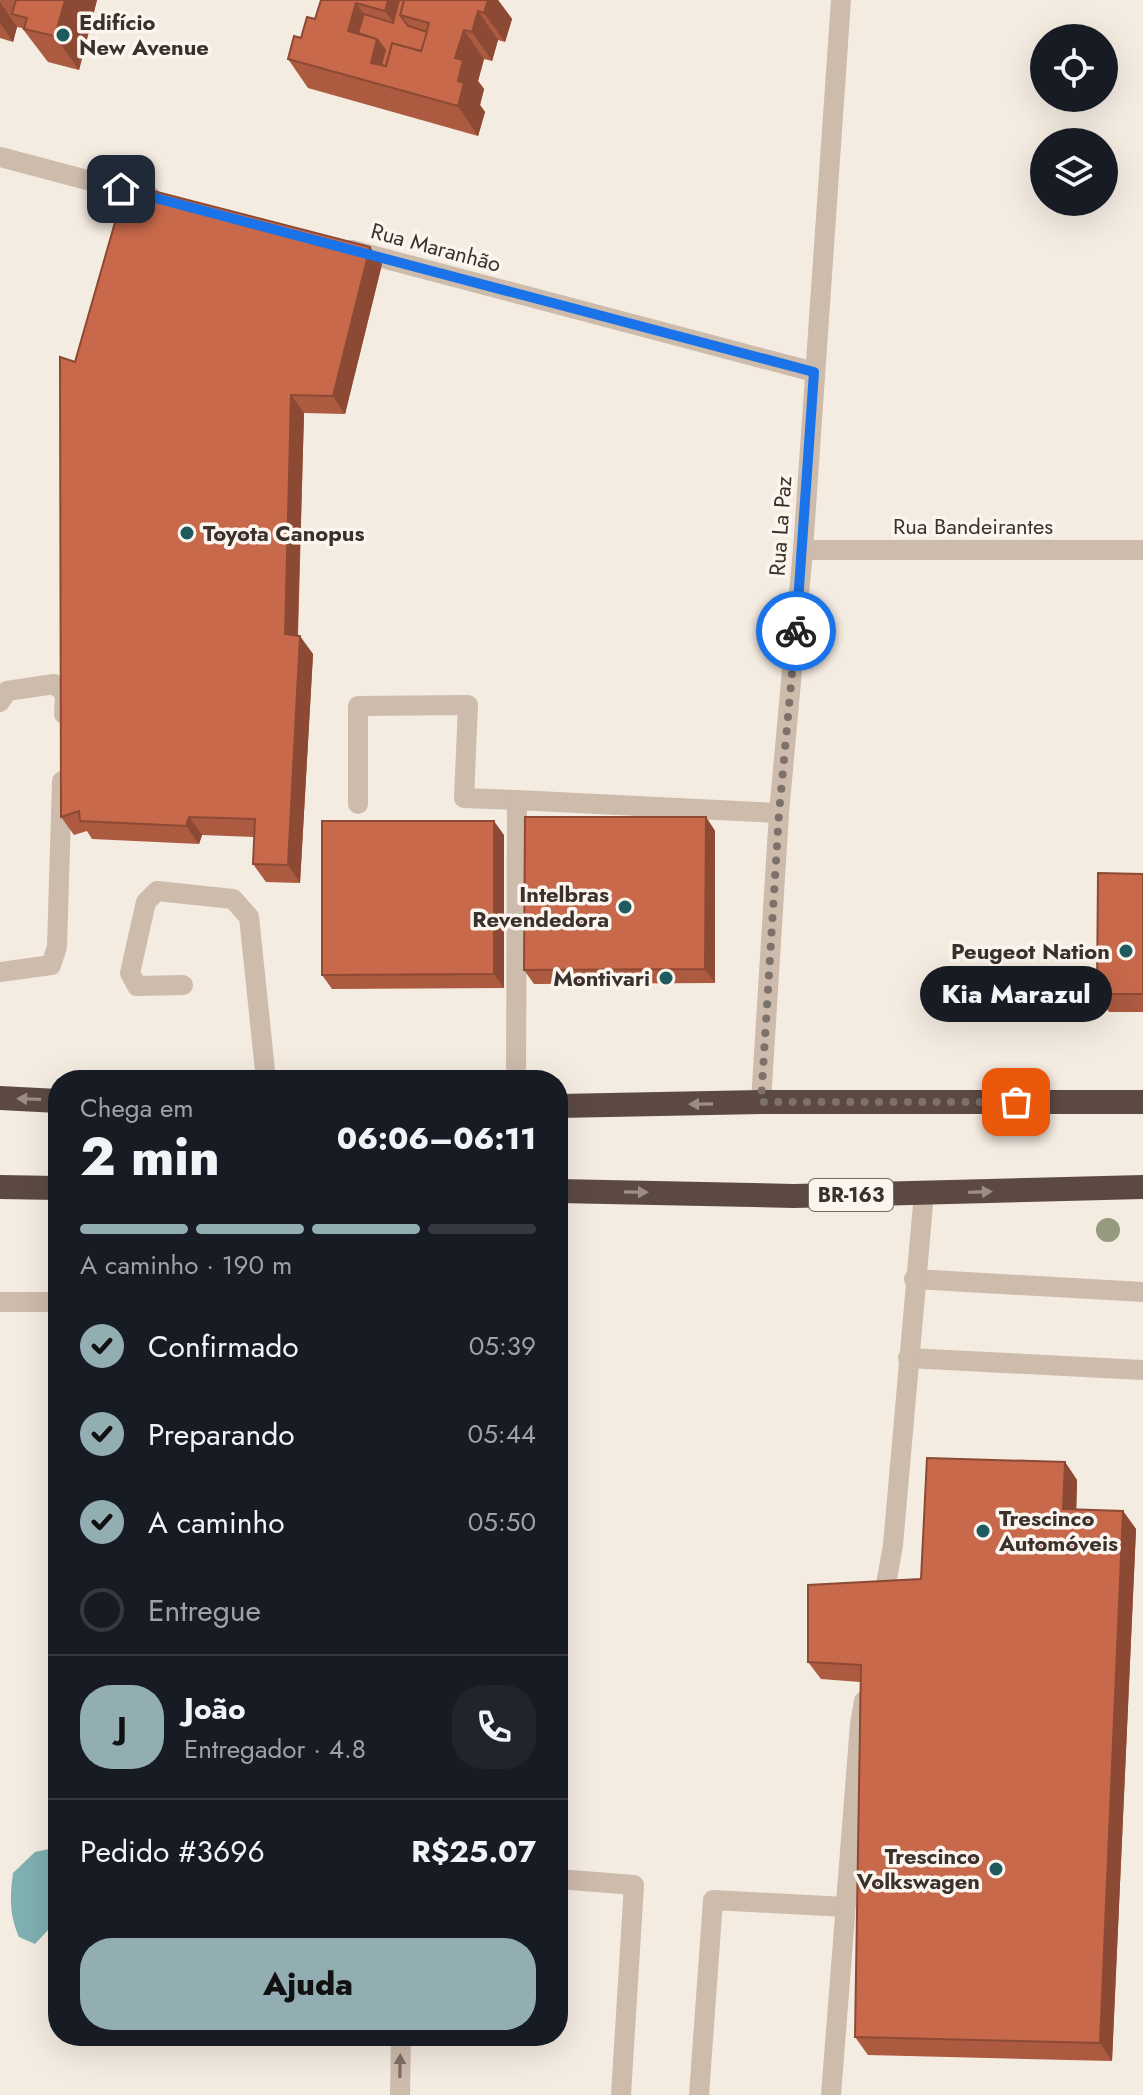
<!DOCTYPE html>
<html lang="pt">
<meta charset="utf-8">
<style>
body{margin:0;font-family:Jost,sans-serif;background:#20242c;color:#f1f3f6;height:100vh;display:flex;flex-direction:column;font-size:30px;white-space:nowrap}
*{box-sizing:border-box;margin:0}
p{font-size:26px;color:#9ea1a6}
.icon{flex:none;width:44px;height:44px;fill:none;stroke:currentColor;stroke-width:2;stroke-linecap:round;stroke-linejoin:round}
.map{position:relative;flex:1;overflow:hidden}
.drawer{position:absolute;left:48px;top:1070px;width:520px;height:976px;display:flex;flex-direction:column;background:#171b24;border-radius:32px;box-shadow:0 8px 32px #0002}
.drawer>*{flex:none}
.tools{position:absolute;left:1030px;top:24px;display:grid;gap:16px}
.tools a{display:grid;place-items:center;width:88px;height:88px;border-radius:50%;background:#171b24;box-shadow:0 8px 32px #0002;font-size:40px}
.pin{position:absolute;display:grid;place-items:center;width:68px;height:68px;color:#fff;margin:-34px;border-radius:16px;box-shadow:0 4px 12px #0006}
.courier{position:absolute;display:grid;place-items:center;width:80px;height:80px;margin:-40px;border:6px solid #1a73e8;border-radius:50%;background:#fff;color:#222;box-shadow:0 2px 10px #0007}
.bubble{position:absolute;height:56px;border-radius:28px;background:#171b24;box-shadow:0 8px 32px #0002;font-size:26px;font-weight:800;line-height:56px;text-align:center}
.overview em{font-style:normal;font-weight:800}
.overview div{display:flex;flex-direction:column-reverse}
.overview{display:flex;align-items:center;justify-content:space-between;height:136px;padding:0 32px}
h1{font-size:52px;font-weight:800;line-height:60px}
.bar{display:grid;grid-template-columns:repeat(4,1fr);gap:12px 8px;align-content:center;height:96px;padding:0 32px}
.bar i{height:10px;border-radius:6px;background:#363941}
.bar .current{background:#92aeb2}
.bar p{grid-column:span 4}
.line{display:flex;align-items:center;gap:20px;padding:0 32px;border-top:2px solid #363941}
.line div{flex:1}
.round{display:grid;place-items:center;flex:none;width:84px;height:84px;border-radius:32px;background:#20242c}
ol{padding:0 32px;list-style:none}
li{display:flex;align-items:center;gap:24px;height:88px}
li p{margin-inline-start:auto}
li .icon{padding:8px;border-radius:50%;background:#92aeb2;color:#111;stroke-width:4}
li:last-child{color:#9ea1a6}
li i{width:44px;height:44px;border:4px solid #363941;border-radius:50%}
.button{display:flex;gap:16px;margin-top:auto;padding:16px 32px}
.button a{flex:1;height:92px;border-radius:32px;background:#92aeb2;color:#111;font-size:32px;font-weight:800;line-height:92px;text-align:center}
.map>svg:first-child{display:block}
</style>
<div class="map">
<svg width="1143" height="2095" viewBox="0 0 1143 2095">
<rect width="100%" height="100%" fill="#f4ebe1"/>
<path fill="#7fb0b2" d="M58 1847V1931L48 1930 35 1944 19 1937C9 1914 10 1896 13 1873L35 1852Z"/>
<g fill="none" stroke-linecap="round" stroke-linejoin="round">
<g stroke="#cdbbac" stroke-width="20">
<path d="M0 157 151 197"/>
<path d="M352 250 814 372"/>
<path d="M803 550H1143"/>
<path d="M0 702 7 691 54 684 65 693 64 714"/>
<path d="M358 804V706L468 705 464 798 517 800"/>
<path d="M0 972 51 965 57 947 62 781"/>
<path d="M183 985 137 986 130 973 146 902 157 891 233 899 249 917 266 1080"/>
<path d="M516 1080 517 800 779 813"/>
<path d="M761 1102 779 813 803 550 841 0"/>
<path d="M914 1279 1143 1292"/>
<path d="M0 1302H58"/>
<path d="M908 1358 1143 1370"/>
<path d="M882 1607 893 1545 924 1193"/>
<path d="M558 1879 634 1885 621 2095"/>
<path d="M400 2095 401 2036"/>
<path d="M699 2095 713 1900 845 1907"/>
<path d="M831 2095 860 1724 864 1701"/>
</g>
<g stroke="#5c4a42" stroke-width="24">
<path d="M0 1098 58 1101"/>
<path d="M558 1106 761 1102H1143"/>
<path d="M0 1187 58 1188"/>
<path d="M558 1191 794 1196 1143 1187"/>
</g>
</g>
<circle fill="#969b7f" cx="1108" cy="1230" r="12"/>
<g fill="#ac5a40">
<path d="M0 0H97L79 70 48 62 22 28 17 27 13 42 0 38Z"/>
<path d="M321 0H498L512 19 505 42 498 40 492 61 484 59 478 81 484 89 480 105 485 112 478 136 308 88 288 59 315 19Z"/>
<path d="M370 247 382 264 345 414 304 413 298 636 313 654 300 883 266 882 253 864 254 837 202 835 199 844 92 839 87 831 74 835 61 817 75 362Z"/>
<path d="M706 817 715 831V983L534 984 524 970Z"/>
<path d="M504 835V988L332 989 322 975Z"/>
<path d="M1143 874V1012H1109L1097 994Z"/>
<path d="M1065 1462 1077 1480 1076 1509 1123 1511 1136 1529 1112 2061 868 2055 855 2037 860 1682 821 1679 808 1662 921 1579Z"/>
</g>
<g fill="#8c4a34">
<path d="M65 0H97L79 70 55 36Z"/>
<path d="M388 0H401L400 15 406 40 385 11Z"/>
<path d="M488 0H498L512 19 505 42 484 13Z"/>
<path d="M0 2 17 27 13 42 0 23Z"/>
<path d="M356 3 376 32 372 46 348 31Z"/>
<path d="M478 11 498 40 492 61 472 32Z"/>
<path d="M464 30 484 59 478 81 484 89 480 105 485 112 478 136 458 106 455 58Z"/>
<path d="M377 39 397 66 407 92 371 63Z"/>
<path d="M370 247 382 264 345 414 333 396Z"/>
<path d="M291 395 304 413 297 652 285 634Z"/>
<path d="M300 636 313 654 300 883 288 865Z"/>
<path d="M189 817 202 835 199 844 186 826Z"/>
<path d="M706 817 715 831V983L705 969Z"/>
<path d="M494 821 504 835V988L494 974Z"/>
<path d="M1065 1462 1077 1480 1076 1527 1063 1509Z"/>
<path d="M1123 1511 1136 1529 1112 2061 1100 2043Z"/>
</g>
<g fill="#c8694b" stroke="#8c4a34" stroke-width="2">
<path d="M16 0H65L55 36 24 29 27 18 12 14Z"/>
<path d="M321 0H388L385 11 356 3 348 31 377 39 371 63 386 66 392 43 421 51 429 23 400 15 404 0H488L484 13 478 11 472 32 464 30 455 58 463 60 458 81 464 83 458 106 288 59 294 36 301 38 307 17 315 19Z"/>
<path d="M399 0H404L400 15 408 26 427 32 421 51 392 43 386 66 381 65 385 50 377 39 358 33 364 14 393 23Z"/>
<path d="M126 184 370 247 333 396 291 395 285 634 300 636 288 865 253 864 255 819 189 817 186 826 80 821 79 811 61 817 60 357 75 362Z"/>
<path d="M525 817H706L705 969 524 970Z"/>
<path d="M322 821H494V974L322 975Z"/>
<path d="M1098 873 1143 874V994H1097Z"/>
<path d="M927 1458 1065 1462 1063 1509 1123 1511 1100 2043 855 2037 861 1665 808 1662V1585L921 1579Z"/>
</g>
<defs><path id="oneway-solid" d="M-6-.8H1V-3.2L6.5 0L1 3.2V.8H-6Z" transform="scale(2)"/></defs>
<g fill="#9c8e87">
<use href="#oneway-solid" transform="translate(29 1099) rotate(-178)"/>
<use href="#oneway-solid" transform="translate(701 1104) rotate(179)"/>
<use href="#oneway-solid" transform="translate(636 1192) rotate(1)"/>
<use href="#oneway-solid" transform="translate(980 1192) rotate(-2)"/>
</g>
<use fill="#7d6f65" href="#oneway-solid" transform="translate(400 2066) rotate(-89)"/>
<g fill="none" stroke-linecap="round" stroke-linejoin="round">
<path stroke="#7c716b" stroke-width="8" stroke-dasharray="0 14.4" d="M796 631 779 813 761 1102H1016"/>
<path stroke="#1a73e8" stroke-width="10" d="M121 189 814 372 796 631"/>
</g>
<g fill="#1f5a5e" stroke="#fbf5ee" stroke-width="3">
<circle cx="63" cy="35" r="8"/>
<circle cx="187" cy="533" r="8"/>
<circle cx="625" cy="907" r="8"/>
<circle cx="1126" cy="951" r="8"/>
<circle cx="666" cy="978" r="8"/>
<circle cx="983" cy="1531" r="8"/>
<circle cx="996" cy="1869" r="8"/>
</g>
<g text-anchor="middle" stroke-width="7" stroke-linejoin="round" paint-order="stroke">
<rect fill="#fbf5ee" stroke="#756b66" stroke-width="2" x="809" y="1179" width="84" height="32" rx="6"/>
<g font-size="20" font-weight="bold" fill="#3b302b">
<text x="851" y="1202">BR-163</text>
</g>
<g font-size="22" font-weight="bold" fill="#3b302b" stroke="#fbf5ee" text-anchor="end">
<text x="79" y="30" text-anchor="start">Edifício<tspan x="79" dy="25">New Avenue</tspan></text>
<text x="203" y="541" text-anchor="start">Toyota Canopus</text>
<text x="609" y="902">Intelbras<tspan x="609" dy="25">Revendedora</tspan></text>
<text x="1110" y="959">Peugeot Nation</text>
<text x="650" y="986">Montivari</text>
<text x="999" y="1526" text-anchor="start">Trescinco<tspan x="999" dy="25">Automóveis</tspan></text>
<text x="980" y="1864">Trescinco<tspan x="980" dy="25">Volkswagen</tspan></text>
</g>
<g font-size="22" fill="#3b302b" stroke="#fbf5ee">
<text transform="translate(436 247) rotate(15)" y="8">Rua Maranhão</text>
<text transform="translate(780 526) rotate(-86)" y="8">Rua La Paz</text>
<text x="973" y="534">Rua Bandeirantes</text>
</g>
</g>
</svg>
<div class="tools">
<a><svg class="icon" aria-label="locate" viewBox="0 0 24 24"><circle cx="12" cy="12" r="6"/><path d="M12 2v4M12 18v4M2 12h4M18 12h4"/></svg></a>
<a><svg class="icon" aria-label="layers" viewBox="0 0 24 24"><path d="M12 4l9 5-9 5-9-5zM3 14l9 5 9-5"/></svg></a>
</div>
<div class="pin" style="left:1016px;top:1102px;background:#ea580c"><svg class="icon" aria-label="bag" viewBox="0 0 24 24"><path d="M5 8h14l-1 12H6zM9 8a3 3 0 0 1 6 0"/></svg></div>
<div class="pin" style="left:121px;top:189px;background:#1f2937"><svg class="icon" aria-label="home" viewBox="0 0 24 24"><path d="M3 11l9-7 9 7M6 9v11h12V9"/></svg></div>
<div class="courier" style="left:796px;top:631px"><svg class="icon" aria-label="bike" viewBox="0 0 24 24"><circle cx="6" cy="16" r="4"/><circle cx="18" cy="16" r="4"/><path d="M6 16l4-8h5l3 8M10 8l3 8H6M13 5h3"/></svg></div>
<div class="bubble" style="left:920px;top:966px;width:192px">Kia Marazul</div>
<section class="drawer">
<div class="overview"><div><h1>2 min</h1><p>Chega em</p></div><em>06:06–06:11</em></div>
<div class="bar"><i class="current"></i><i class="current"></i><i class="current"></i><i></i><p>A caminho · 190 m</p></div>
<ol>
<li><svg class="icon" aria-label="check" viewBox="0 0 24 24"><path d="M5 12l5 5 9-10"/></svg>Confirmado<p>05:39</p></li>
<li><svg class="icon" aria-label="check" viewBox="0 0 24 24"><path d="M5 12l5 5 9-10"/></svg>Preparando<p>05:44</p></li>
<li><svg class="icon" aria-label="check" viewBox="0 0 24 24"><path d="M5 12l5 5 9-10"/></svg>A caminho<p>05:50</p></li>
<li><i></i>Entregue</li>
</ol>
<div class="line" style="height:144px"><b class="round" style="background:#92aeb2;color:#111">J</b><div><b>João</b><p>Entregador · 4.8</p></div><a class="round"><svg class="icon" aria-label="phone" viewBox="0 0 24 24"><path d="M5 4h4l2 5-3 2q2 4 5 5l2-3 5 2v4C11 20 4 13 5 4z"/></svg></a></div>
<div class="line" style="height:104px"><div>Pedido #3696</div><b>R$25.07</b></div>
<div class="button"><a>Ajuda</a></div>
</section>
</div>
